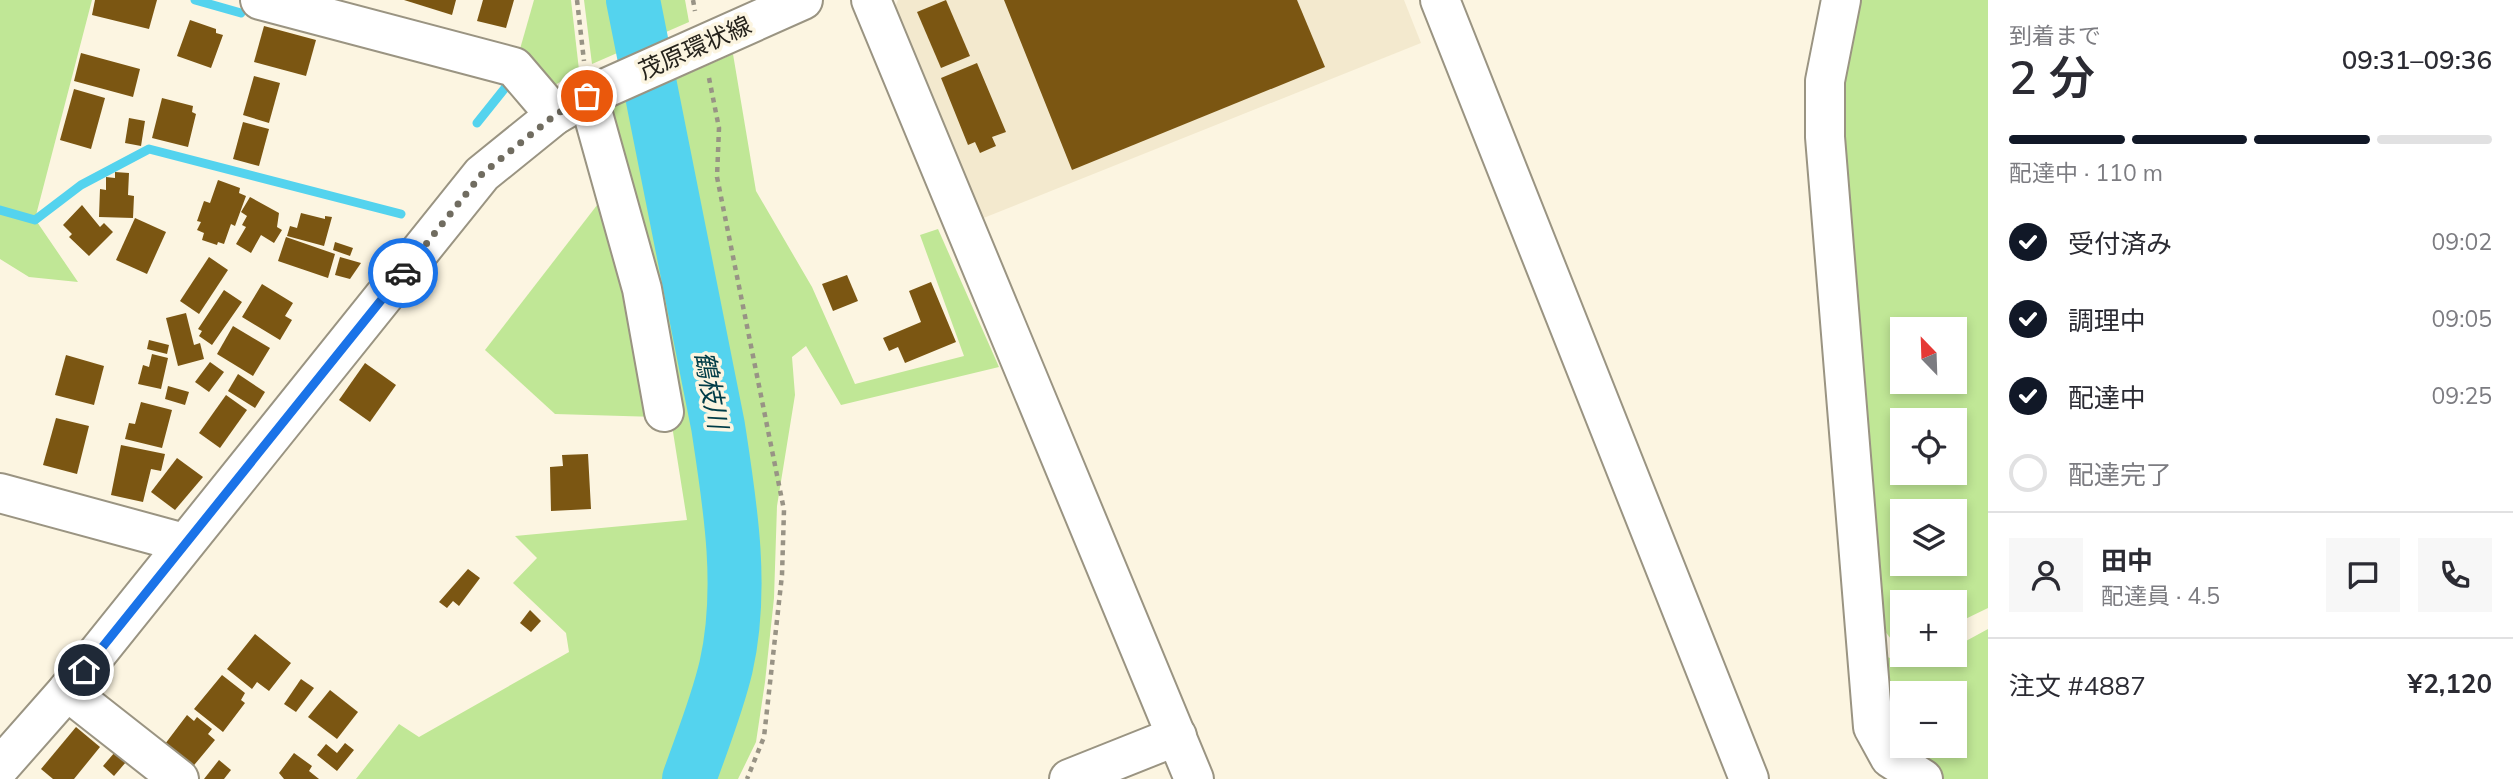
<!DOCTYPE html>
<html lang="ja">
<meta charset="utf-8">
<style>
body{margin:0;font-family:Mulish,"Noto Sans JP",sans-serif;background:#f7f7f7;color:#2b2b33;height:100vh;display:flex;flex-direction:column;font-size:26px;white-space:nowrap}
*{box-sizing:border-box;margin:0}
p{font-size:23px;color:#7c7c81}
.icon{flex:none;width:38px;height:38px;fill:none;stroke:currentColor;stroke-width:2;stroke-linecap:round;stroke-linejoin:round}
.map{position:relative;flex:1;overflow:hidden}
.side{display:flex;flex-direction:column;background:#fff;width:525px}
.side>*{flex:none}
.needle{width:46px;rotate:337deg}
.buttons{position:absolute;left:1890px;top:317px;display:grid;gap:14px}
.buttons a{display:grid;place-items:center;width:77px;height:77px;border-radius:0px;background:#fff;box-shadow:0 4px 10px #0003;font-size:35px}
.pin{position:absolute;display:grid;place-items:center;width:60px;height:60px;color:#fff;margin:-30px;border:4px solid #fff;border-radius:50%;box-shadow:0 2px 7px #0007}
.courier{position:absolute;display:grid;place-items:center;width:70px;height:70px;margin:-35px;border:5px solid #1a73e8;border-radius:50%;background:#fff;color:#222;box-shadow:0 2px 9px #0007}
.head em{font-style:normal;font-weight:600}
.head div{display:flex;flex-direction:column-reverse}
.head{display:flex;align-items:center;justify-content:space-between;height:119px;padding:0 21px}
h1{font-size:46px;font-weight:600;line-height:52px}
.bar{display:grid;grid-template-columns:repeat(4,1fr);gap:10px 7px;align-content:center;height:84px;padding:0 21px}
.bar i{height:9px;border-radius:5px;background:#e1e1e2}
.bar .selected{background:#111827}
.bar p{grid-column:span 4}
.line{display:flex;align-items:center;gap:18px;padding:0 21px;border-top:2px solid #e1e1e2}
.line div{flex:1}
.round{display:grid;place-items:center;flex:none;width:74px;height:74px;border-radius:0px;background:#f7f7f7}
ol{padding:0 21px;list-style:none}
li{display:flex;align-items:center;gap:21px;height:77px}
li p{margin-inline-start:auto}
li .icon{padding:7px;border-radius:50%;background:#111827;color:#fff;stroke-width:4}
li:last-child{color:#7c7c81}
li i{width:38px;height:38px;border:4px solid #e1e1e2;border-radius:50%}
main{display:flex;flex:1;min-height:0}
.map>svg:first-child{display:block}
</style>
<main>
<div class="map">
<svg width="1988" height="779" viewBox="0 0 1988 779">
<rect width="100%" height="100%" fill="#fcf5e1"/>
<path fill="#f3e9ce" d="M898 0H1404L1421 43 981 219 895 7Z"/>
<g fill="#c0e796" fill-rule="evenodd">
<path d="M0 0H92L35 219 78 282 29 277 0 259Z"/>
<path d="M534 0H571L579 70 552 87 518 56Z"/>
<path d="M584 0H623L631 47 592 64Z"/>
<path d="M643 0H685L689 22 650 39Z"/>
<path d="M1857 0H1988V608L1955 624V602H1902V641L1891 639 1874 617 1833 87ZM1902 329H1955V382H1902ZM1902 420H1955V472H1902ZM1902 511H1955V564H1902Z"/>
<path d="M733 54 756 191 812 287 855 384 964 356 920 235 938 229 999 367 841 405 806 346 792 357 795 395 777 506 774 598 765 682 756 742 738 779H356L399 724 419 737 569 652 566 633 513 583 537 558 515 536 687 520 653 306 601 112Z"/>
<path d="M601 200 657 417 555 414 485 350Z"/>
<path d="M1988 629V779H1940L1892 748 1876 652C1890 658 1906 666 1921 663 1934 660 1941 655 1955 654V647ZM1902 693H1955V746H1902Z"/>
</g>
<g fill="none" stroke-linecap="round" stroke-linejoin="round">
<g stroke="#54d3ee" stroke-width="9">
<path d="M195 0 241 13"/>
<path d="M477 123 509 83 502 81"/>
<path d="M0 210 35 220 81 185 149 149 401 214"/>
</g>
<path stroke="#54d3ee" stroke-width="54" d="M633 0 718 426C730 504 744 588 726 667 717 705 702 742 689 779"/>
</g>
<g fill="#7b5612">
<path d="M95 0H157L149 29 92 15Z"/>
<path d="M404 0H456L452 15Z"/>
<path d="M483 0H514L506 28 477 21Z"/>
<path d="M946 0 970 56 941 68 917 12Z"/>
<path d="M1004 0H1297L1325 67 1072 170Z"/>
<path d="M190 20 216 29V33L223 35 211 68 177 56Z"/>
<path d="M264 26 316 40 306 76 254 62Z"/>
<path d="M81 53 140 69 133 97 74 81Z"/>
<path d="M977 63 1006 132 992 137 996 146 980 153 975 142 968 145 941 78Z"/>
<path d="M254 76 280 83 269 123 243 115Z"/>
<path d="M74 89 105 98 91 149 60 140Z"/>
<path d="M162 98 193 106 192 112 196 114 188 147 152 138Z"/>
<path d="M129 118 145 121 141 146 125 143Z"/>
<path d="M243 122 269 129 259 166 233 159Z"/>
<path d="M115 172 129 173 128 195 134 196 133 218 99 217 100 189 106 190V177L115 178Z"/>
<path d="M218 180 240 188 239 193 246 196 235 226 231 224 224 244 218 242 217 245 202 240 204 233 197 230 201 222 197 221 204 201 210 203Z"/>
<path d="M250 197 279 213 277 227 282 230 274 243 261 235 251 253 236 244 246 227 242 225 247 216 241 212Z"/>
<path d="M82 205 100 227 104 223 113 232 89 256 69 237 72 234 63 225Z"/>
<path d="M301 213 325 219V216L332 217 324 246 287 236 290 226 297 228Z"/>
<path d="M135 218 166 232 147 274 116 260Z"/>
<path d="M286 237 335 254 328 278 278 261Z"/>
<path d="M335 242 353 248 350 256 333 250Z"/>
<path d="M209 257 228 270 199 314 180 301Z"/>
<path d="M340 257 361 263 350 279 335 275Z"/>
<path d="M847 275 858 301 833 311 822 284Z"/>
<path d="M931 282 956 342 905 363 898 347 889 351 883 338 921 322 909 291Z"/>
<path d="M262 284 293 303 285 316 292 320 280 340 242 317Z"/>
<path d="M224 290 242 302 212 345 199 336 202 331 198 329Z"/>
<path d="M186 313 194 345 200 343 204 359 178 366 166 318Z"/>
<path d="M233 326 270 348 253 376 217 354Z"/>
<path d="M149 340 169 345 167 354 147 349Z"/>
<path d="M152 354 168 358 161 389 138 384 143 365 149 367Z"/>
<path d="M66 355 104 366 94 405 55 395Z"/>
<path d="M210 362 224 372 209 392 195 382Z"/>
<path d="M365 363 396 385 370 422 339 400Z"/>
<path d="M238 374 265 392 255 408 228 391Z"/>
<path d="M168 386 189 392 185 405 165 399Z"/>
<path d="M226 395 247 410 220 448 199 433Z"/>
<path d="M141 402 172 410 162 448 125 439 129 423 135 424Z"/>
<path d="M56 418 89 426 77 474 43 465Z"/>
<path d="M121 445 165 454 161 471 151 469 143 502 111 495Z"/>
<path d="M588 454 591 509 551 511 550 467 563 466 562 455Z"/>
<path d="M177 458 203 477 175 510 151 492Z"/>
<path d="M468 569 480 578 459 606 453 601 447 608 439 602Z"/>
<path d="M530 610 541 621 531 632 520 623Z"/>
<path d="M255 634 291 663 269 691 257 682 252 689 227 669Z"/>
<path d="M222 675 245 693 241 700 245 703 223 732 194 709Z"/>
<path d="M301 679 314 688 296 712 284 704Z"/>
<path d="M330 690 358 712 337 739 308 717Z"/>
<path d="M187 715 194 721 197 717 212 729 208 734 215 740 190 770 166 751 170 747 165 744Z"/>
<path d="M76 727 100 747 74 779H53L41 769Z"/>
<path d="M345 743 354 750 337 771 317 755 326 744 337 753Z"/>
<path d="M115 752 126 762 114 776 103 766Z"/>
<path d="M294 753 312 766 309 771 319 779H284L279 773Z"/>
<path d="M219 760 231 770 224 779H204Z"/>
</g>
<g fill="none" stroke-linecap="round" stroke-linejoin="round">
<g stroke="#9a9482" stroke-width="42">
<g id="minor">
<path d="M260 0 514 67 555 115"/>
<path d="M871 0 1194 779"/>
<path d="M1440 0 1749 779"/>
<path d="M1841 0 1825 81V137L1873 727 1890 758 1923 779"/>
<path d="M588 96 642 289 664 412"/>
<path d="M0 493 184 543"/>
<path d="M67 691 179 779"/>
<path d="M1069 779 1177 736"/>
</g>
</g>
<g stroke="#9a9482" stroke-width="42">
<path id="major" d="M0 767 67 691 482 174 555 115 588 96 803 0"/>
</g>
<g stroke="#989385" stroke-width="4.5" stroke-dasharray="5 5" stroke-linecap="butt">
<path d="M577 0 584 61"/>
<path d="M693 0 695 11"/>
<path d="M709 78 719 128 717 177 784 510 782 575 764 737 747 779"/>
</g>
<use href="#minor" stroke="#fff" stroke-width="38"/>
<use href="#major" stroke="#fff" stroke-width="38"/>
</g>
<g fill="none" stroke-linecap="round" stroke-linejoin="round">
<path stroke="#706c60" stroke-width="7" stroke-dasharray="0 12.6" d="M403 273 482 174 555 115 587 96"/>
<path stroke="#1a73e8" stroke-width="9" d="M84 670 403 273"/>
</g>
<g text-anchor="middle" stroke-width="7" stroke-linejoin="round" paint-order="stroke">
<g font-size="24" fill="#25221b" stroke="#fcf5e1">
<text transform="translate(695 48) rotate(-24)" y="8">茂原環状線</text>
</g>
<g font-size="26" font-style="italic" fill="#003c47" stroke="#fcf5e1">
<text transform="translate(711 390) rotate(79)" y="9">鶴枝川</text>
</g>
</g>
</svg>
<div class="buttons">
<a><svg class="needle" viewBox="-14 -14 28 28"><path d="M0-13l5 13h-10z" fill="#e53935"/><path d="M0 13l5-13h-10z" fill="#7c7c81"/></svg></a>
<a><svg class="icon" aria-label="locate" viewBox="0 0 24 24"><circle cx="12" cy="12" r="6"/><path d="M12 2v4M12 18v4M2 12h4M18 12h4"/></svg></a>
<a><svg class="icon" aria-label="layers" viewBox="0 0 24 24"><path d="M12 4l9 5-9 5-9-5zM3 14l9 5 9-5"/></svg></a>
<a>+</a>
<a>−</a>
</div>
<div class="pin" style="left:587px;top:96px;background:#ea580c"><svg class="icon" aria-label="bag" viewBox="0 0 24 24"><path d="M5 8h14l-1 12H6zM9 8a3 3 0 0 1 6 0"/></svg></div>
<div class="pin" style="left:84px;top:670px;background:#1f2937"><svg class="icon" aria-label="home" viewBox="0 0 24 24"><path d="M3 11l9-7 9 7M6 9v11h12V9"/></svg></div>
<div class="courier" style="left:403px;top:273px"><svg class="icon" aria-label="car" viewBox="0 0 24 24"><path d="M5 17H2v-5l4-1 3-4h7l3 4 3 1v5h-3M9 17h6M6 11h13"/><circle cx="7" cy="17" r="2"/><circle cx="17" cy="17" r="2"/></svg></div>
</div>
<section class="side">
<div class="head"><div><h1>2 分</h1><p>到着まで</p></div><em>09:31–09:36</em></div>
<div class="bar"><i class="selected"></i><i class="selected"></i><i class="selected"></i><i></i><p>配達中 · 110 m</p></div>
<ol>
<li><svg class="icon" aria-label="check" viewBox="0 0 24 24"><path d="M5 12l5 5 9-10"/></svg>受付済み<p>09:02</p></li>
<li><svg class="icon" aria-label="check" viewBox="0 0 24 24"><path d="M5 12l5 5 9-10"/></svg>調理中<p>09:05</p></li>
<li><svg class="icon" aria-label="check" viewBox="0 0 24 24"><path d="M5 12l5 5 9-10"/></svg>配達中<p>09:25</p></li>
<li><i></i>配達完了</li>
</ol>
<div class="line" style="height:126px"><a class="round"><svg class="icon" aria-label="person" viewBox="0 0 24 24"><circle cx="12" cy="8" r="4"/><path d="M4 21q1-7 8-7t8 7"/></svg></a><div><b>田中</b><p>配達員 · 4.5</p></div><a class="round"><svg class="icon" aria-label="chat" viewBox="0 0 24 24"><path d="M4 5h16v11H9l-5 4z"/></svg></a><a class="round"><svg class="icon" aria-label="phone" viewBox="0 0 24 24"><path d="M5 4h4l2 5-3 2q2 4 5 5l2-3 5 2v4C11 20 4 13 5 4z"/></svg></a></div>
<div class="line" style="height:91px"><div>注文 #4887</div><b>¥2,120</b></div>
</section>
</main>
